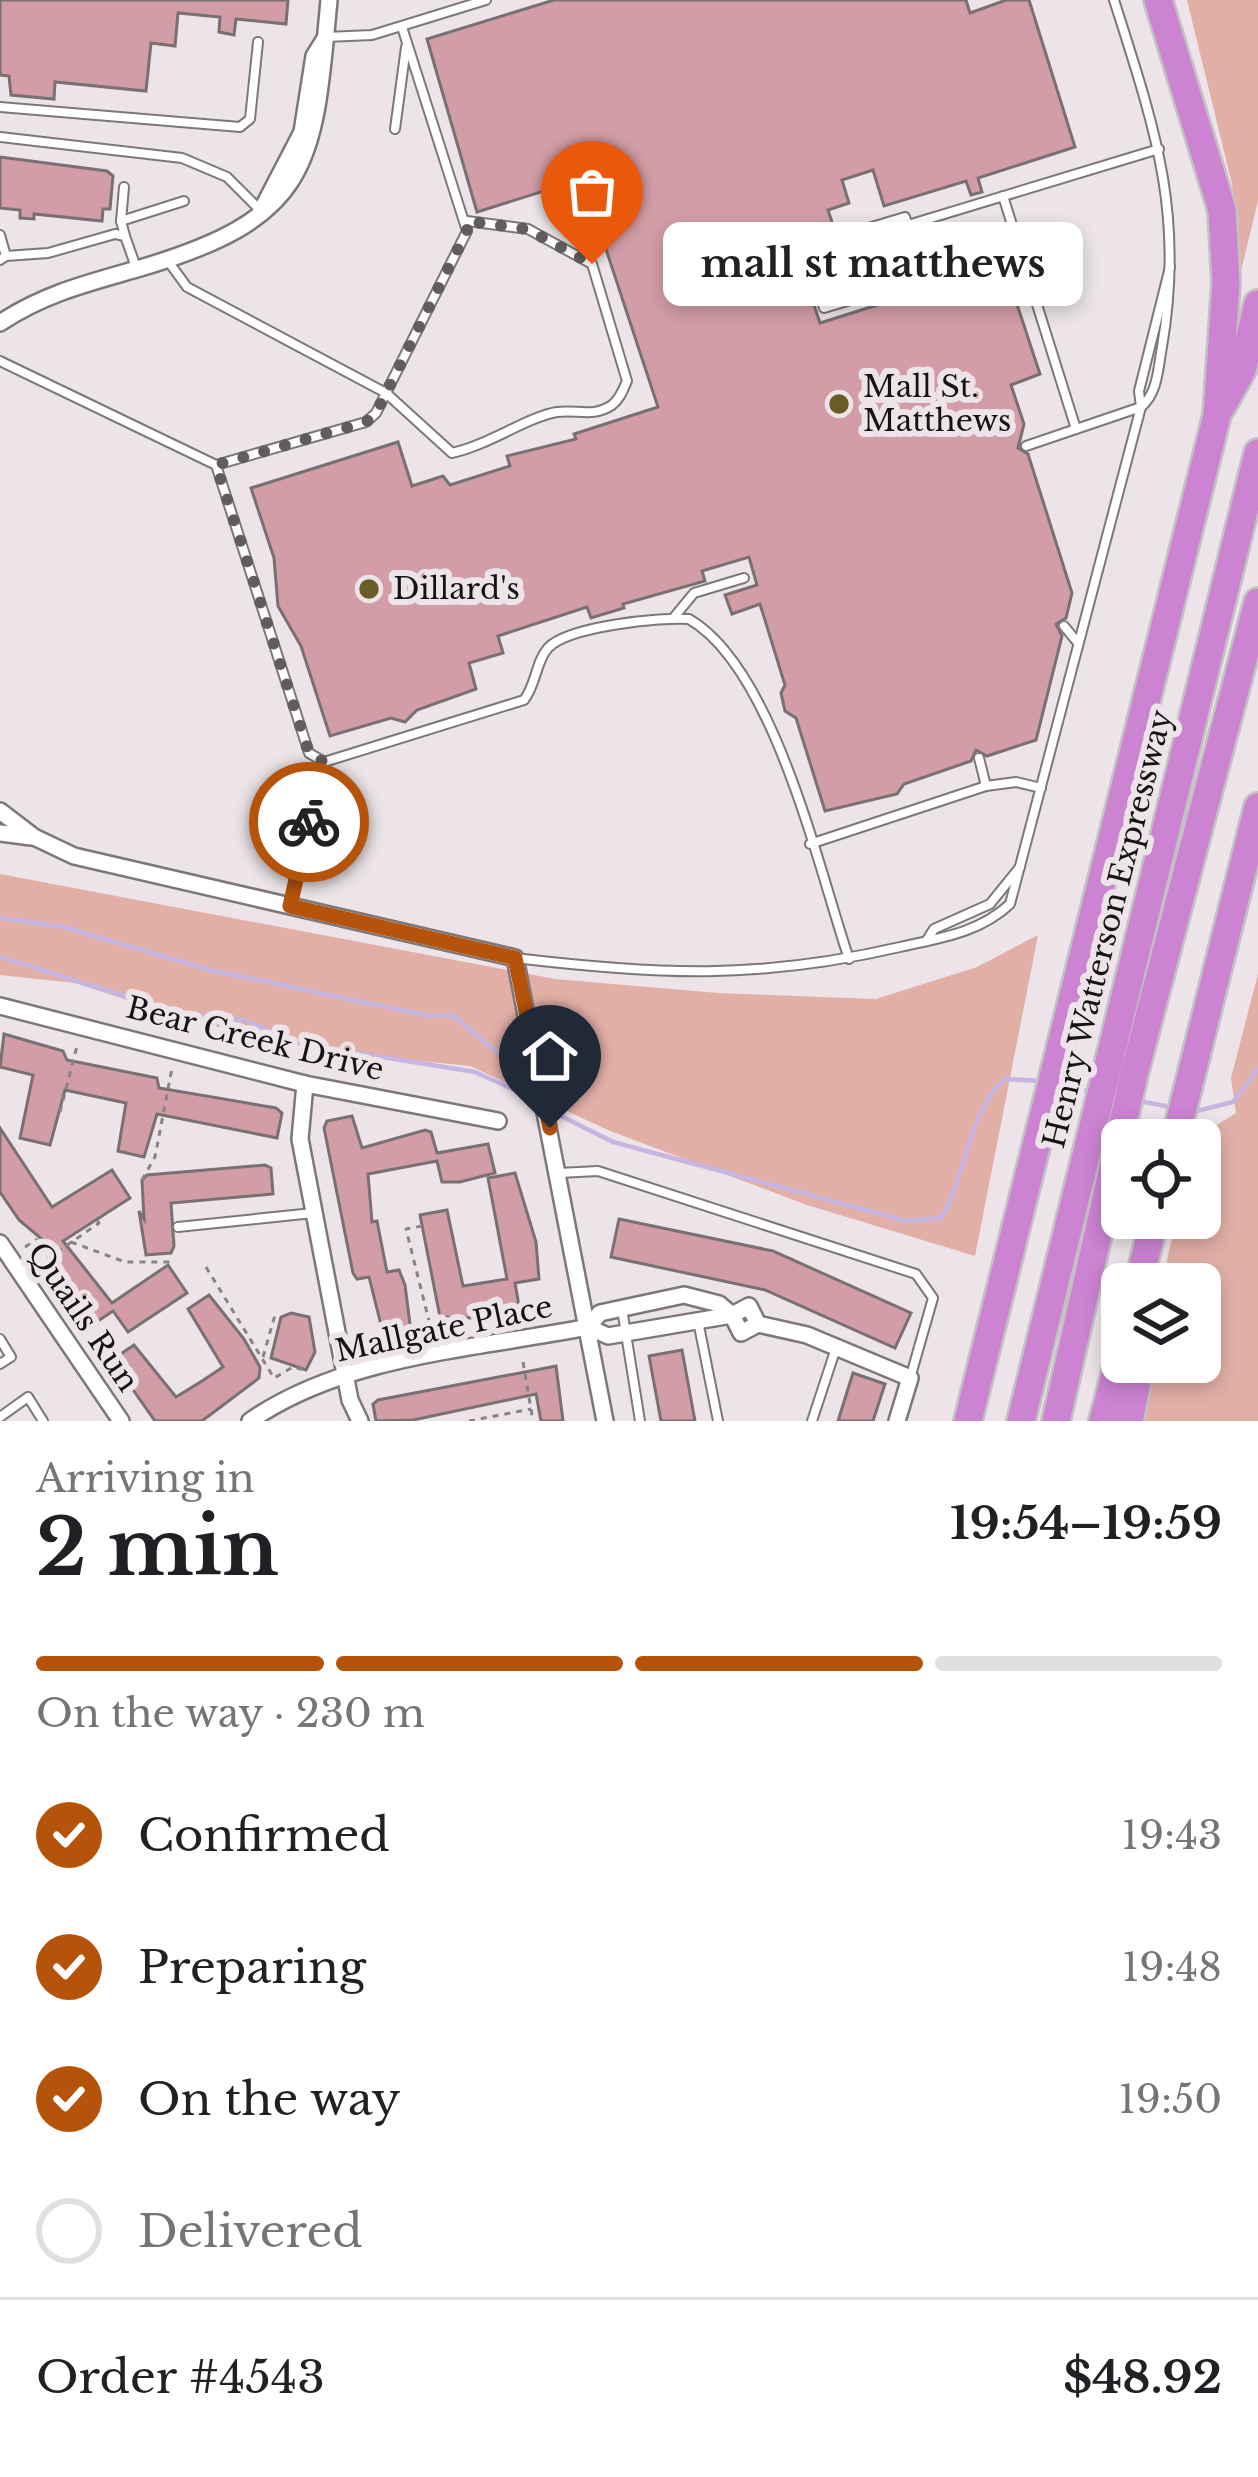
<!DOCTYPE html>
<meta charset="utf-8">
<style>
body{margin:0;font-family:"Libre Baskerville",serif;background:#f6f6f6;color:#202124;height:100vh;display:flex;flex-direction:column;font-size:45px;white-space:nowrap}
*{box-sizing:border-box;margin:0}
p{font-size:39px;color:#757577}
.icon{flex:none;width:66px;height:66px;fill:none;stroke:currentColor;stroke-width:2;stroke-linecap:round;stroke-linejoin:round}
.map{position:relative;height:1421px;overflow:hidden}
.sheet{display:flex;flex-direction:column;background:#fff;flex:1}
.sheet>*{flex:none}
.controls{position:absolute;left:1101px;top:1119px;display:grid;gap:24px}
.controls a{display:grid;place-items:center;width:120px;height:120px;border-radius:18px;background:#fff;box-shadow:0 6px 18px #0003;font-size:60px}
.pin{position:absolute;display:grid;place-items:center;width:102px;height:102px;color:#fff;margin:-123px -51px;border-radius:50% 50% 50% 0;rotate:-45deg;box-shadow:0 0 12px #0007}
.pin .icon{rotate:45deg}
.courier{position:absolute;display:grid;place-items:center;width:120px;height:120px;margin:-60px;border:9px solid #b45309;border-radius:50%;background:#fff;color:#222;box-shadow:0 3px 15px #0007}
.bubble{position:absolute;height:84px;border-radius:18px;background:#fff;box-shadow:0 6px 18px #0003;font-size:39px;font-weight:700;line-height:84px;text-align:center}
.overview em{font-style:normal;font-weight:700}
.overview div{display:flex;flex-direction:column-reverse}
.overview{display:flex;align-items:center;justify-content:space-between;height:204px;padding:0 36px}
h1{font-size:78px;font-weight:700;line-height:90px}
.bar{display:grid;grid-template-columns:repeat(4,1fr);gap:18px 12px;align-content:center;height:144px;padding:0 36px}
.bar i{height:15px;border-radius:9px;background:#e0e0e0}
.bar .active{background:#b45309}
.bar p{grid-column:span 4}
.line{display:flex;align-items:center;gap:30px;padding:0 36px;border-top:3px solid #e0e0e0}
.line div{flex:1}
ol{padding:0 36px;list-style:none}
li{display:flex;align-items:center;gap:36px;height:132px}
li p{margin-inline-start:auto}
li .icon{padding:12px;border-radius:50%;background:#b45309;color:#fff;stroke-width:4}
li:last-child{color:#757577}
li i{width:66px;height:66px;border:6px solid #e0e0e0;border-radius:50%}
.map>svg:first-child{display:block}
</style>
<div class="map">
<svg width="1258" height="1421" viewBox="0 0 1258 1421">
<rect width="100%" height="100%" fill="#ece4e8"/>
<g fill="#e2afa7">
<path d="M1187 0H1258V201L1240 275 1232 184Z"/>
<path d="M0 874 555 979 718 993 876 999 977 967 1038 935 975 1256 807 1205 610 1131 470 1066 371 1056 198 1023 75 983 0 975Z"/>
<path d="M1258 974V1421H1136L1149 1362H1200V1284H1162L1176 1218H1200V1140L1194 1139 1236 1113 1231 1078Z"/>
</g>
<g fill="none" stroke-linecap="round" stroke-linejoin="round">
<g stroke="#c6b5e1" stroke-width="4.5">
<path d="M0 918 60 926 210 970 430 1016 453 1015 498 1053 529 1067"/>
<path d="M0 957 179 1013 248 1021 295 1043 475 1072 537 1100"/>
<path d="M1063 1086 1093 1092"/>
<path d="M1140 1101 1175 1108"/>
<path d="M551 1111 613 1142 907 1221 941 1218C967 1176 968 1110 1005 1079L1040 1081"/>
<path d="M1193 1112 1233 1102 1258 1068"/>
</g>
</g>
<g fill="#d29da6" stroke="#787071" stroke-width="3">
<path d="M0 0H288L286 24 236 19 234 35 219 32 220 17 178 13 175 46 151 43 146 91 55 82 54 99 11 95 9 76 0 75Z"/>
<path d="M554 0H966L970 13 1006 0H1029L1075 147 978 178 982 192 971 195 966 181 884 206 873 170 842 180 849 203 828 210 833 225 792 238 820 323 1004 265 1040 374 1011 385 1024 424 1018 448 1028 454 1072 593 1066 618 1056 624 1062 636 1036 740 987 756 976 750 971 761 904 784 897 794 825 811 796 718 785 711 781 693 785 685 760 604 732 614 725 595 757 585 749 557 702 571 705 581 623 604 624 608 591 618 587 607 498 636 503 653 469 663 476 689 417 710 405 722 391 718 330 736 301 646 278 606 274 558 251 488 398 442 412 486 443 476 450 485 510 466 507 456 576 439 574 434 658 407 601 234 622 227 610 192 596 197 593 189 570 196 566 184 477 212 427 39Z"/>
<path d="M0 157 107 171 113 176 110 209H103L102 221 34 214V219L20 218V210L0 208Z"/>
<path d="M4 1034 63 1051 67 1060 157 1078 159 1088 276 1108 282 1113 277 1138 157 1114 144 1157 118 1151 126 1103 65 1090 50 1145 20 1138 33 1075 0 1067Z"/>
<path d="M352 1116 362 1148 425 1130 431 1132 437 1153 488 1144 495 1173 460 1182H442L437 1161 368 1174 372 1222 377 1221 387 1272 399 1270 405 1285 411 1332 384 1337 369 1277 357 1279 353 1273 324 1128 327 1121Z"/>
<path d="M0 1128 52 1207 112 1170 130 1198 63 1241 112 1303 168 1265 187 1293 128 1332 113 1311 92 1325 56 1280 50 1267 58 1262 43 1240 19 1220 0 1192Z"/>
<path d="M265 1165 271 1168 273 1194 171 1203 174 1246 171 1253 146 1255 139 1211 144 1219 142 1180 147 1175Z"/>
<path d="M515 1173 536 1242 539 1279 515 1283 519 1306 514 1310 471 1318 440 1317 420 1215 447 1210 463 1286 507 1279 488 1178Z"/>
<path d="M619 1219 773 1251 911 1313 895 1348 765 1290 611 1257Z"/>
<path d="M209 1295 244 1339 260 1367 259 1378 202 1421H155L112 1360 134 1345 176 1397 202 1381 223 1367 188 1309Z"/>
<path d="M291 1313 309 1317 315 1352 306 1370 271 1358 281 1317Z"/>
<path d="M682 1350 695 1421H661L649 1356Z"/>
<path d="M556 1366 563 1421H541L536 1394 413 1420 376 1421 373 1404 378 1400Z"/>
<path d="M853 1373 885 1384 873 1421H838Z"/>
</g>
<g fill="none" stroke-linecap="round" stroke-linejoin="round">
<g stroke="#7e777a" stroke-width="12">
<g id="lane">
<path d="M326 37 372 35 486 0"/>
<path d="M0 107 240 127 250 119 258 42"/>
<path d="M395 129 406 47"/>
<path d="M0 137 182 158 227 177 261 211"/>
<path d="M1003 196 1076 429"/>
<path d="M121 221 124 187"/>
<path d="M908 225 905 217 805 247 824 308 924 278 908 225 1159 149"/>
<path d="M0 235 6 256 0 260"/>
<path d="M125 236 121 221 184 201"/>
<path d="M6 256 48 253 115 234 125 236 136 267"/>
<path d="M168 261 187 287 386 393 452 453C489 445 527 417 557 412 577 409 593 418 612 405 620 399 623 390 627 381L592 264 528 229 467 221"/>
<path d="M0 361 216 465 309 753 324 762"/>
<path d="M1026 446 1141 407C1158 393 1158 368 1162 347 1185 213 1154 126 1114 0"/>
<path d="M216 465 366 422 376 413 467 231 402 27"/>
<path d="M675 616 694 593 744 578"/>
<path d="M1064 626 1078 643"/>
<path d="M979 758 986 786"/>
<path d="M810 844 986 786 1016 782 1041 788"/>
<path d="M290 904 324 762 524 700C536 685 536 661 548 648 568 626 662 617 689 619 774 668 818 867 849 959"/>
<path d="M927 940 934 929 990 904 1020 867"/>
<path d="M515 958C659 975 757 980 900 947 940 938 979 933 1010 904L1141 407 1139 391 1170 267"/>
<path d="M559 1173 598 1171 916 1274 933 1298 911 1375"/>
<path d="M178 1227 313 1213"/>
<path d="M622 1309 640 1421"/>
<path d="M698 1321 718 1421"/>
<path d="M0 1339 11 1357 0 1364"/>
<path d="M0 1417 28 1397 43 1421"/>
<path d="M812 1421 836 1348"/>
</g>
</g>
<g stroke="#7e777a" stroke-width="20">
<g id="street">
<path d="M261 211 302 132 314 56 324 40"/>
<path d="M0 323C43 294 88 283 137 269 312 218 314 166 329 0"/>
<path d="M0 811 34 837 74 856 515 958 605 1421"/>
<path d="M0 833 31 837"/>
<path d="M0 1006 305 1084 498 1121"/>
<path d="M305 1084 300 1139 350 1400 360 1421"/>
<path d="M0 1243 121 1421"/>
<path d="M684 1295 719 1304 732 1315 608 1336 588 1327 600 1313Z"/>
<path d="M758 1324 749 1306 732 1315 741 1333 758 1324 807 1335 910 1378 897 1421"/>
<path d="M250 1421C345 1355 476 1349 588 1327"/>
</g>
</g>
<g stroke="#c2c2c2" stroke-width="32">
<g id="highway">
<path d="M1222 406 1242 370 1258 304"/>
<path d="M1175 1140 1258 807"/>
<path d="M1138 1284 1155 1218"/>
<path d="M968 1421 1217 415 1226 283 1222 210 1158 0"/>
<path d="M1021 1421 1258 453"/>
<path d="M1056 1421 1134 1074 1258 602"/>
<path d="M1103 1421 1122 1348"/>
<path d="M1129 1421 1141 1362"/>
</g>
</g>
<g stroke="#898386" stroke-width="3" stroke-dasharray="6 6" stroke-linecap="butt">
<path d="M60 1112 77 1046"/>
<path d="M142 1180 155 1157 172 1068"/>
<path d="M422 1226 406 1229 431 1329"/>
<path d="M71 1242 125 1262H173"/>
<path d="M28 1245 55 1250"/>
<path d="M25 1247 38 1239"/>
<path d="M37 1266 99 1223 96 1219"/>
<path d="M206 1267 274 1378 293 1367 308 1371"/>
<path d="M263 1357 275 1315"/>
<path d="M523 1362 533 1421"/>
<path d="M469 1421 531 1409"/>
</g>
<use href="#lane" stroke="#fff" stroke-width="8"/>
<use href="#street" stroke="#fff" stroke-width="15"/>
<use href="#highway" stroke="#cc83d2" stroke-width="27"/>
</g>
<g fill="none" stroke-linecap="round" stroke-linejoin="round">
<path stroke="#615c5e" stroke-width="12" stroke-dasharray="0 21.6" d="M309 822 324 762 309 753 216 465 366 422 376 413 467 231V221L527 229 592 264"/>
<path stroke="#b45309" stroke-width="15" d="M309 822 290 906 515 958 550 1128"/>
</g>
<g fill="#695d29" stroke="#ece4e8" stroke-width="4.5">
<circle cx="839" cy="404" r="12"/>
<circle cx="369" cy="589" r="12"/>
</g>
<g text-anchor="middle" stroke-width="12" stroke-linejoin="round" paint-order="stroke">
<g font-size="30" fill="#161314" stroke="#ece4e8" text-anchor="start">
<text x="863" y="397">Mall St.<tspan x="863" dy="34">Matthews</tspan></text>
<text x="393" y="599">Dillard's</text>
</g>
<g font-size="30" fill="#161314" stroke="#ece4e8">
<text transform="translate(1108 929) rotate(-76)" y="10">Henry Watterson Expressway</text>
<text transform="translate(255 1039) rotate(14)" y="10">Bear Creek Drive</text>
<text transform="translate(83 1317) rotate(56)" y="10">Quails Run</text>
<text transform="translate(444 1329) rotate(-12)" y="10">Mallgate Place</text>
</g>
</g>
</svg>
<div class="controls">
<a><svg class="icon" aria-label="locate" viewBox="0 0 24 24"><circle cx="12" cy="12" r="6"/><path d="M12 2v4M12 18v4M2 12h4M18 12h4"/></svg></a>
<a><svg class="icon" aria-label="layers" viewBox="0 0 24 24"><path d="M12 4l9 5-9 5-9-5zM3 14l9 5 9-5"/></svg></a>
</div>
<div class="pin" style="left:592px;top:264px;background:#ea580c"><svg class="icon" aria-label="bag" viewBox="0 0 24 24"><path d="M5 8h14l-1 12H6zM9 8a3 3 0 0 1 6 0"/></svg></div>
<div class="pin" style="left:550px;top:1128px;background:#1f2937"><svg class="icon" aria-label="home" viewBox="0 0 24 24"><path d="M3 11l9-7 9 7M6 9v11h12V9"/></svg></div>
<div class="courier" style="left:309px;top:822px"><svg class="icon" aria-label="bike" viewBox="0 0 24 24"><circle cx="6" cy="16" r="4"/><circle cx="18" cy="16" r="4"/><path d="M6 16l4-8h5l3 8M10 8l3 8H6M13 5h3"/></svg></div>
<div class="bubble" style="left:663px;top:222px;width:420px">mall st matthews</div>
</div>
<section class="sheet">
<div class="overview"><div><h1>2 min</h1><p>Arriving in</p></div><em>19:54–19:59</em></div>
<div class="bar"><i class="active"></i><i class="active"></i><i class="active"></i><i></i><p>On the way · 230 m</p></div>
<ol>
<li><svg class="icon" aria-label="check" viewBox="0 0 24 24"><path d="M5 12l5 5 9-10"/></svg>Confirmed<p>19:43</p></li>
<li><svg class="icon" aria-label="check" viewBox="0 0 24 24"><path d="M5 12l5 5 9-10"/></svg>Preparing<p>19:48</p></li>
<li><svg class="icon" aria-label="check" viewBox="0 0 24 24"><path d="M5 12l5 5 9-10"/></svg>On the way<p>19:50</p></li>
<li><i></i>Delivered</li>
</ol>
<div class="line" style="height:156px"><div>Order #4543</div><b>$48.92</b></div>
</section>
